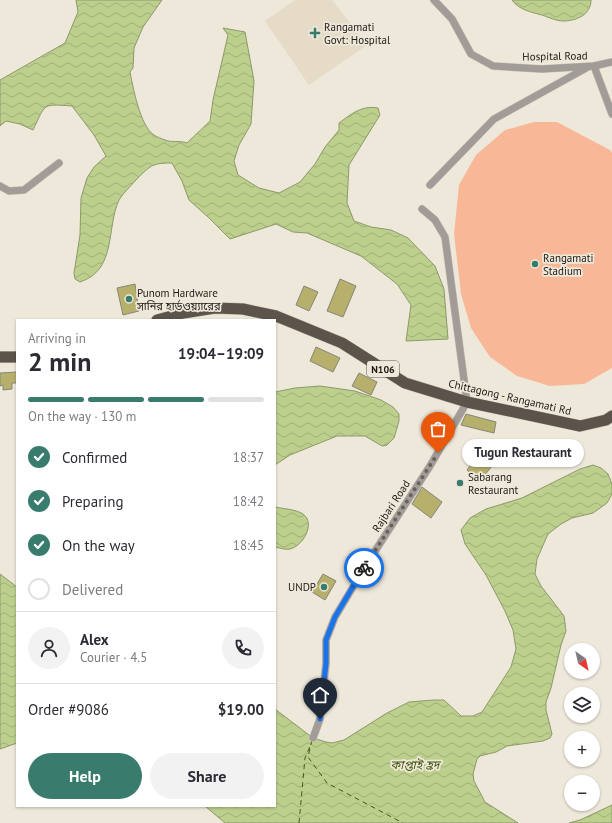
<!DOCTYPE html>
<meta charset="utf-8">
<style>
body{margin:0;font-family:"PT Sans","Noto Sans Bengali",sans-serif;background:#f2f2f3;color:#2b2b33;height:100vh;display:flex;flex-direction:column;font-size:15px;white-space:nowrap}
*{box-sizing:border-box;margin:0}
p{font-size:13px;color:#7c7c81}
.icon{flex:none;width:22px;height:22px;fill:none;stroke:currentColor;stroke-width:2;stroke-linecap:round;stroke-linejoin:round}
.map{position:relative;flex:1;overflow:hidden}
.sheet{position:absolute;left:16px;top:319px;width:260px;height:488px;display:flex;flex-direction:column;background:#fff;border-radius:0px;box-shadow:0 1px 3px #0004}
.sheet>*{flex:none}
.needle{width:26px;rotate:146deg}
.buttons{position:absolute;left:564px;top:643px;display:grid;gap:8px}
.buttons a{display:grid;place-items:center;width:36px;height:36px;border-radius:50%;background:#fff;box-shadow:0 1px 3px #0004;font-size:20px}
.pin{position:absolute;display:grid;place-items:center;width:34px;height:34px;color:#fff;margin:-41px -17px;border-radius:50% 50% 50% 0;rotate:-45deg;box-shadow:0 0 4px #0007}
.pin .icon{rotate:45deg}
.courier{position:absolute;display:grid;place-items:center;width:40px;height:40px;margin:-20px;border:3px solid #1a73e8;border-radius:50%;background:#fff;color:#222;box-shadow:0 1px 5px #0007}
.bubble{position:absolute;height:28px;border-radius:14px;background:#fff;box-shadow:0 1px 3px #0004;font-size:13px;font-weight:700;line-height:28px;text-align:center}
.overview em{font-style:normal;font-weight:700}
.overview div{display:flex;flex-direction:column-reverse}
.overview{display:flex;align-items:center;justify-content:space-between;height:68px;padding:0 12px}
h1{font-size:26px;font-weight:700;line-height:30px}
.bar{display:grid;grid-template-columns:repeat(4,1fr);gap:6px 4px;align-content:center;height:48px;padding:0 12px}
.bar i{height:5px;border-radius:3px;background:#e1e1e2}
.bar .selected{background:#397c6d}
.bar p{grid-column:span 4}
.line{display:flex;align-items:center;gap:10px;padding:0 12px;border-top:1px solid #e1e1e2}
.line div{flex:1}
.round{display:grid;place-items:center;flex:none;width:42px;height:42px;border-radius:21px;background:#f2f2f3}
ol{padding:0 12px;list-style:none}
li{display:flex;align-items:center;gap:12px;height:44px}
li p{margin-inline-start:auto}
li .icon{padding:4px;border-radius:50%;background:#397c6d;color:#fff;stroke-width:4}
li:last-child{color:#7c7c81}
li i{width:22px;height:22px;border:2px solid #e1e1e2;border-radius:50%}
.action{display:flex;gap:8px;margin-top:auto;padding:8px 12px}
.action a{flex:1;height:46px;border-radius:24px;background:#397c6d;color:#fff;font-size:16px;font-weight:700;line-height:46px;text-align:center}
.action a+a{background:#f2f2f3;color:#2b2b33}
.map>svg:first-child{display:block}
</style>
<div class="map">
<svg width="612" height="823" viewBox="0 0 612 823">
<defs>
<pattern id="water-waves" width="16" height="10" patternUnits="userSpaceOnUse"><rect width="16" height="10" fill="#bccf8d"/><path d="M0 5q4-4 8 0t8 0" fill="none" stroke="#a1b179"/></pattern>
</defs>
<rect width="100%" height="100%" fill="#eee8da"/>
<path fill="#e5dbc6" d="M295 0H332L367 45 309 85 265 21Z"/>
<path fill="#f8b796" d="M534 122H557L610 150 612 153V368L584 384 550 386 517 376 490 357 471 328 461 294 454 234 459 185 476 155 505 130Z"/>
<g fill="url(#water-waves)" stroke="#8c9969">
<path d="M76 0H162L143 27 134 48 133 68 130 72C133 87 140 126 154 135 157 137 162 139 165 140 172 143 179 140 187 143L210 121 213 100 228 35 223 28 245 32 254 81 251 124 239 145 234 161 238 175 259 188 279 193 300 182 315 164 325 147 339 130V123C351 114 362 105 378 108L380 115 349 165 347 203 354 221 371 227 391 230 408 238 435 266 444 289 448 339 406 341 411 305 397 284 361 256 307 233 293 232 276 224 230 239 208 217 189 200 182 181 172 163C167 163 159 163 154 165 148 167 140 176 135 181 130 187 123 193 119 200 106 228 117 270 80 282L75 279 74 273 80 235 81 198 87 178 94 167 106 156 94 135 72 106C42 104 46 103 33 130L20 124 6 121 0 126V80L65 43 78 12Z"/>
<path d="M512 0H591C591 15 576 21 563 21 556 21 548 17 542 15 531 12 519 10 512 0Z"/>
<path d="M320 386 355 391 381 400 393 407 399 414V421L394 438 387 445 382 446 365 436H337L290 455 275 465V392L295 388Z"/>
<path d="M593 465 601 468 608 474 612 484V494L607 503 593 513 572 518 561 524 548 534 537 559 535 574 541 586 564 616 566 631 561 645 551 688 546 702V710L552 734 550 738 543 741 507 746 496 752 480 756 477 759 473 774 474 781 485 802 518 823H225L205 806H275V709L313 738 326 742 332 743 344 740 387 713 409 702 434 700H444L461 716H473L482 712 511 667 516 649 513 630 505 611 486 575 465 544 461 530 470 518 486 509 522 498 580 469Z"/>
<path d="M275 507C284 509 295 509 303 514 316 523 303 546 290 549 285 550 280 548 275 547Z"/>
<path d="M0 574 17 587V743L0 749Z"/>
<path d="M612 805V823H569L580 820Z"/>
</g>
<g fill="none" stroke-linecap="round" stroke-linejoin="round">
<g stroke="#485810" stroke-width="1" stroke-dasharray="5 4" stroke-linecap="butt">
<path d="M312 740 308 757 327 783 403 823"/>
<path d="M299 823 305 758 311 744"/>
</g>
</g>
<g fill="#b7b06c" stroke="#878578">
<path d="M340 279 356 286 343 317 327 311Z"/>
<path d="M135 284 139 311 123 315 117 288Z"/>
<path d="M304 286 318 292 309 311 296 305Z"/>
<path d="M316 347 340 358 333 372 310 361Z"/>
<path d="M17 372V383H12V389L3 390V385L0 386V373Z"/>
<path d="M359 373 377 382 371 395 352 386Z"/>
<path d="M466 414 496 422 494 433 461 425Z"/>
<path d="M485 446 500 456 480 481 467 470Z"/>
<path d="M422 487 442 502 431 518 412 504Z"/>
<path d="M323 574 336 581 325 600 312 592Z"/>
</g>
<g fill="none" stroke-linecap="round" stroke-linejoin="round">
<g stroke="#c8c3b7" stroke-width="8">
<g id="minor">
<path d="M434 0 452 19 471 54 493 66 542 69 594 66 612 62"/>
<path d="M594 66 612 114"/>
<path d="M430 185 494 119 588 67"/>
<path d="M0 186 9 191 24 190 59 163"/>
<path d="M313 738 320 719 326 663V640L335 617 368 562 430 466 467 402 445 237 435 220 422 209"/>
</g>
</g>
<g stroke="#c8c3b7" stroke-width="12">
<g id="trunk">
<path d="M157 320 183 313 215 308 243 309 276 316 342 343 405 383 467 402 580 426 606 420 612 416"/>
<path d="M0 357H17"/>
</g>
</g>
<use href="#minor" stroke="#a19c98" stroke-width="7"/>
<use href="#trunk" stroke="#5c534a" stroke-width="11"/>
</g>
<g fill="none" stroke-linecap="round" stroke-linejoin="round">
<path stroke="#66625a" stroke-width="4" stroke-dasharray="0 7.2" d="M364 568 438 453"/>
<path stroke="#1a73e8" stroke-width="5" d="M320 719 326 663V640L335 617 364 568"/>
</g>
<g fill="#397c6d" stroke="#eee8da" stroke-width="1.5">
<path d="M313 27h4v4h4v4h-4v4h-4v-4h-4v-4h4z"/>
<circle cx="535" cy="264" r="4"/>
<circle cx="129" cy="299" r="4"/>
<circle cx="460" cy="483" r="4"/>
<circle cx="324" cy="587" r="4"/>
</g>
<g text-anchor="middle" stroke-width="3.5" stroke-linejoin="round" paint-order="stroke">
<rect fill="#eee8da" stroke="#5c5850" stroke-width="1" x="367" y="361" width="32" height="16" rx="3"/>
<g font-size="10" font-weight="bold" fill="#1d1a15">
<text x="383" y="373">N106</text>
</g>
<g font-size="11" fill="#1d1a15" stroke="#eee8da" text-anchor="start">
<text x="324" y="31">Rangamati<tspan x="324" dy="13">Govt: Hospital</tspan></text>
<text x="543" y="262">Rangamati<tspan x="543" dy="13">Stadium</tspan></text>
<text x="137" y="297">Punom Hardware<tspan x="137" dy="13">সানির হার্ডওয়্যারের</tspan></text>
<text x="468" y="481">Sabarang<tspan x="468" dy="13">Restaurant</tspan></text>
<text x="316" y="591" text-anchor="end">UNDP</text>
</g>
<g font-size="11" fill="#1d1a15" stroke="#eee8da">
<text transform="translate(555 56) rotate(-1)" y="4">Hospital Road</text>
<text transform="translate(510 397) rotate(13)" y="4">Chittagong - Rangamati Rd</text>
<text transform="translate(391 506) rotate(-57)" y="4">Rajbari Road</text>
</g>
<g font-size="12" font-style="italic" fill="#485810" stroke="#eee8da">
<text x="415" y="769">কাপ্তাই হ্রদ</text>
</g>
</g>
</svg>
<div class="buttons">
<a><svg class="needle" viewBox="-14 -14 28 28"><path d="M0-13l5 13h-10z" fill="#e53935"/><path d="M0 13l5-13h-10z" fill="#7c7c81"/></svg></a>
<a><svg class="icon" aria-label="layers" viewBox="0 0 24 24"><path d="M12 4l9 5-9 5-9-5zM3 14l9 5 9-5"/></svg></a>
<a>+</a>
<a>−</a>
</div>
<div class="pin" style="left:438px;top:453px;background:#ea580c"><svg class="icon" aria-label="bag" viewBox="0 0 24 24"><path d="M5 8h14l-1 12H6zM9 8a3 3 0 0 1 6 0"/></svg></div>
<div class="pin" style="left:320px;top:719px;background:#1f2937"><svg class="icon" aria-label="home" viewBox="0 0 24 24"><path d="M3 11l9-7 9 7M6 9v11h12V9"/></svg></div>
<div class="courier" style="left:364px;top:568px"><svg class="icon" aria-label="bike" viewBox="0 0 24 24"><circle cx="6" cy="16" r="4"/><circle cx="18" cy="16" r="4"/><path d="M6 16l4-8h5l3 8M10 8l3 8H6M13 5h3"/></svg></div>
<div class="bubble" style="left:462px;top:439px;width:122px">Tugun Restaurant</div>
<section class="sheet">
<div class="overview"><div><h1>2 min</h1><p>Arriving in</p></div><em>19:04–19:09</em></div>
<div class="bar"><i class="selected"></i><i class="selected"></i><i class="selected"></i><i></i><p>On the way · 130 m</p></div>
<ol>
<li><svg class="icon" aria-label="check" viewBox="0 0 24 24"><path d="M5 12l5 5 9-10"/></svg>Confirmed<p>18:37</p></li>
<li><svg class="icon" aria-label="check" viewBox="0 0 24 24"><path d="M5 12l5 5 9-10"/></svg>Preparing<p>18:42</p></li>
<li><svg class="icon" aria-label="check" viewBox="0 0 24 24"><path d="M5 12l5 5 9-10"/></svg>On the way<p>18:45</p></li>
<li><i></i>Delivered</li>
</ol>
<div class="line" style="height:72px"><a class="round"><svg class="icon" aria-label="person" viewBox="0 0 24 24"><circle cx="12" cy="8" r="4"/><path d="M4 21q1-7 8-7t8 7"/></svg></a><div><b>Alex</b><p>Courier · 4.5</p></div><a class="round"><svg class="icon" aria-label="phone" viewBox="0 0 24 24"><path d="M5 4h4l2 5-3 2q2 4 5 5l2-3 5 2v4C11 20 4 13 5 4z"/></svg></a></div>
<div class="line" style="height:52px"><div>Order #9086</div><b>$19.00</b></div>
<div class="action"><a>Help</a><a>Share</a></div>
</section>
</div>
